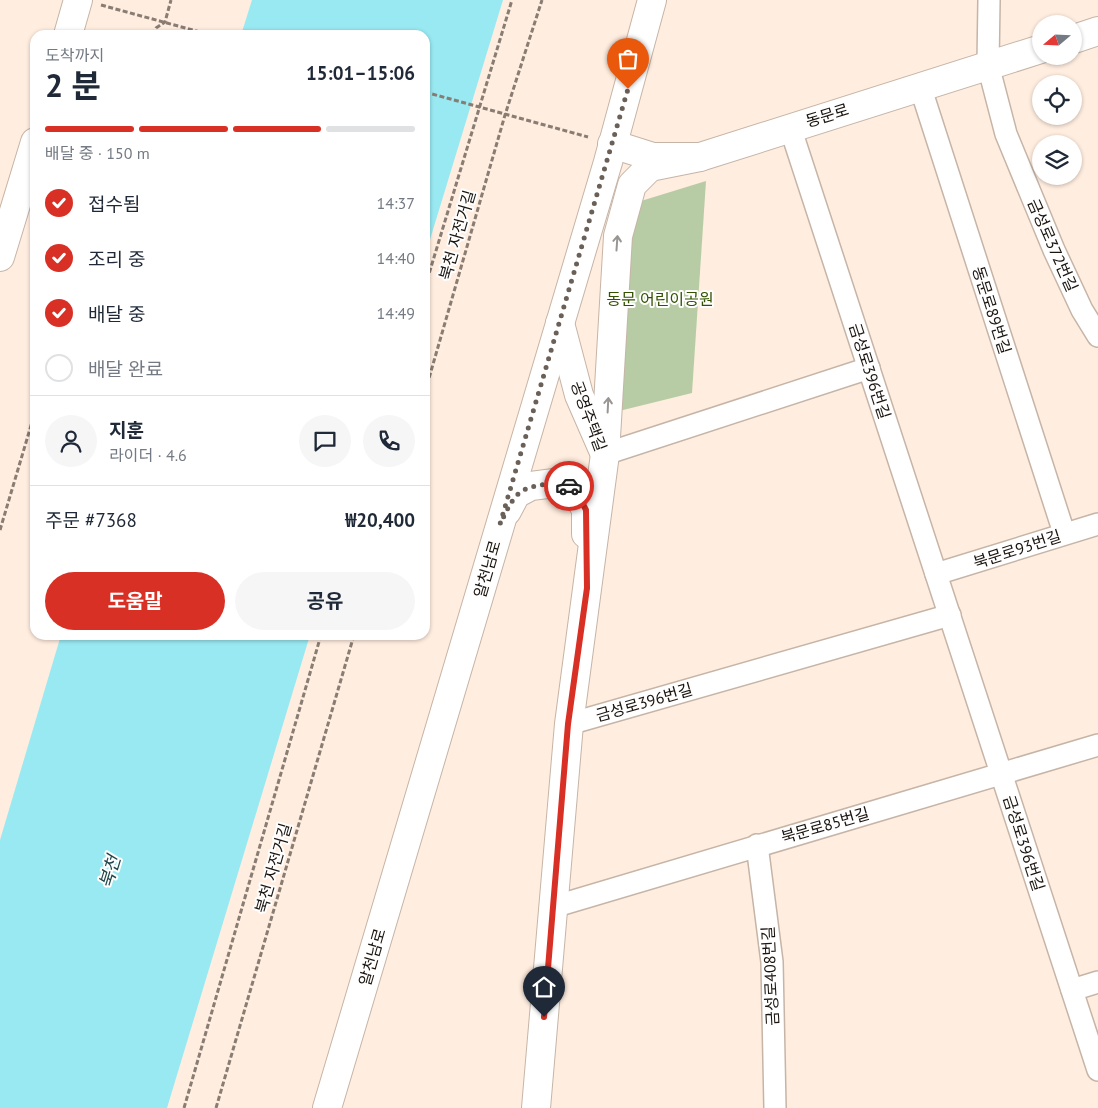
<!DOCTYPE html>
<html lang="ko">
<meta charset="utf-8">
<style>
body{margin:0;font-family:"PT Sans","Noto Sans KR",sans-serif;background:#f6f6f7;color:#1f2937;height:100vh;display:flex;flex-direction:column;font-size:19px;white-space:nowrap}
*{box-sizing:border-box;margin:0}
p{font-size:16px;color:#747a83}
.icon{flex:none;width:28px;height:28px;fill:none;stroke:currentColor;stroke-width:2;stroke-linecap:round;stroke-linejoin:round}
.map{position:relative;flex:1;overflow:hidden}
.sheet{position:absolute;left:30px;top:30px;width:400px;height:610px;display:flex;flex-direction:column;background:#fff;border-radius:15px;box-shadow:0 1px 4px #0004}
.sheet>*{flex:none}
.needle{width:32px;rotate:251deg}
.tools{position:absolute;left:1032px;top:15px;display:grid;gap:10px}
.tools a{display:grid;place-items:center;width:50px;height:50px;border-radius:50%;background:#fff;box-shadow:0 1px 4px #0004;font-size:25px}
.pin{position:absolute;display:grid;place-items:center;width:42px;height:42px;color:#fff;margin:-51px -21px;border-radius:50% 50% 50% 0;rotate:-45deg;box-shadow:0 0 5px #0007}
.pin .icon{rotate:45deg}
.courier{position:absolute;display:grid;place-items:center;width:50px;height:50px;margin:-25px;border:4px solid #d93025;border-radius:50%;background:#fff;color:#222;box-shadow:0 1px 6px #0007}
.overview em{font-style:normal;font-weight:700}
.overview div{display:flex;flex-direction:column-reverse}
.overview{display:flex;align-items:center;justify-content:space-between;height:85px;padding:0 15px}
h1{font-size:32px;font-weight:700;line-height:38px}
.bar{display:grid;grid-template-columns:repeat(4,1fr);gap:8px 5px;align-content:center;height:60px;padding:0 15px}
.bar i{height:6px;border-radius:4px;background:#e0e1e3}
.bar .selected{background:#d93025}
.bar p{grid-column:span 4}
.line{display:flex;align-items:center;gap:12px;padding:0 15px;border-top:1px solid #e0e1e3}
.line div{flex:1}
.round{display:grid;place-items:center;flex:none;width:52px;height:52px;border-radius:26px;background:#f6f6f7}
ol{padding:0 15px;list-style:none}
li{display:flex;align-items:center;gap:15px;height:55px}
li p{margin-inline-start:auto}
li .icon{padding:5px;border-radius:50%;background:#d93025;color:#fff;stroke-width:4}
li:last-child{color:#747a83}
li i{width:28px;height:28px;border:2px solid #e0e1e3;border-radius:50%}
.primary-button{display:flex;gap:10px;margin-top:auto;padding:10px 15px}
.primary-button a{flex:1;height:58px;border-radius:30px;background:#d93025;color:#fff;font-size:20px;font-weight:700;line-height:58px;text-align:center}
.primary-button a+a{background:#f6f6f7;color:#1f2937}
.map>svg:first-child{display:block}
</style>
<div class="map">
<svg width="1098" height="1108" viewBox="0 0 1098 1108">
<rect width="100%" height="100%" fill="#ffeddf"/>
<path fill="#b7cca4" d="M706 181 692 393 615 412 628 205Z"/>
<g fill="#99e9f2">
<path d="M252 0H503L425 256V35H241Z"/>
<path d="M61 635H310L167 1108H0V840Z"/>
</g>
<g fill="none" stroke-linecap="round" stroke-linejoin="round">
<g stroke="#c6b5a7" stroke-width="24">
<g id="street">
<path d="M989 0 988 65 1006 134 1054 250 1082 310 1098 336"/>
<path d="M920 86 1064 533"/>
<path d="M790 127 1098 1070"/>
<path d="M605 454 869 368"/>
<path d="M936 574 1098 524"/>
<path d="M569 724 950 615"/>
<path d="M757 845 772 962 775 1108"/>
<path d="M553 907 1098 745"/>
<path d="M1072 990 1098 982"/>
</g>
</g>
<g stroke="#c6b5a7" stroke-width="30">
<g id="secondary">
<path d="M68 35 78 0"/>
<path d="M1074 39 1098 31"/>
<path d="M612 144 653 157H700L1041 49"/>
<path d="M0 257 35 142"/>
<path d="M560 323 579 395 603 450"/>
<path d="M507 511 516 494 531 486 562 482 576 491 586 510V534"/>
<path d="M327 1108 608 162 652 0"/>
<path d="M536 1108 569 724 605 454 618 236 632 185 650 167 700 157"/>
</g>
</g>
<g stroke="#887c73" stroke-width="3" stroke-dasharray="5 2.5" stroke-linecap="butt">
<path d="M101 5 211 35"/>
<path d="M153 35 156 28 165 22 171 0"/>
<path d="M425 92 588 137"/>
<path d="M425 287 512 0"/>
<path d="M425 392 505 115 542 0"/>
<path d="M0 530 35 412"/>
<path d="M184 1108 321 635"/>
<path d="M216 1108 354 635"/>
</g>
<use href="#street" stroke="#fff" stroke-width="21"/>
<use href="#secondary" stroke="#fff" stroke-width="28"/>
</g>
<defs><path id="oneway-shaft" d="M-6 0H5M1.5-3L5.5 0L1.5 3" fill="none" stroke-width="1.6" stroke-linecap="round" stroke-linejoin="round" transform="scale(1.25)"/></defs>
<g stroke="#989593">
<use href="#oneway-shaft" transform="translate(617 243) rotate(-86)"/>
<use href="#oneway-shaft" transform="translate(608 405) rotate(-87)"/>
</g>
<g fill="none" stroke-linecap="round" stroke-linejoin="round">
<path stroke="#6a6058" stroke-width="5" stroke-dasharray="0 9" d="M569 486C561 481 556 483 547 484 515 488 514 497 500 524L628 89"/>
<path stroke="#d93025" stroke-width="6" d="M544 1017 568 724 587 588 586 510 576 491 569 486"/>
</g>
<g text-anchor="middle" stroke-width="4" stroke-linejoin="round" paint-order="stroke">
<g font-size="16" fill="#1a140f" stroke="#fefefe">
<text transform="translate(827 115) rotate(-17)" y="6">동문로</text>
<text transform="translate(457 235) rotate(-74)" y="6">북천 자전거길</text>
<text transform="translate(1053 245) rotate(66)" y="6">금성로372번길</text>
<text transform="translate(992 310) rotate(72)" y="6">동문로89번길</text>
<text transform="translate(870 371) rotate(72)" y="6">금성로396번길</text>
<text transform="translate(589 416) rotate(70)" y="6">공영주택길</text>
<text transform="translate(1017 549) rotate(-18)" y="6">북문로93번길</text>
<text transform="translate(487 569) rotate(-74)" y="6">알천남로</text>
<text transform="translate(644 702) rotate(-16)" y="6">금성로396번길</text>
<text transform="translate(825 825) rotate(-16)" y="6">북문로85번길</text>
<text transform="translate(1024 843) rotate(72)" y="6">금성로396번길</text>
<text transform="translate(273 868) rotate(-74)" y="6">북천 자전거길</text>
<text transform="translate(372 957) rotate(-74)" y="6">알천남로</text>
<text transform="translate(770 976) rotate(-93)" y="6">금성로408번길</text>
</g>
<g font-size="16" fill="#335200" stroke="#fefefe">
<text x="660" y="305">동문 어린이공원</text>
</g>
<g font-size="18" font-style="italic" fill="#21474b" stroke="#fefefe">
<text transform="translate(110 872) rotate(-73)" y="6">북천</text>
</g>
</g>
</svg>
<div class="tools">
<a><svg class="needle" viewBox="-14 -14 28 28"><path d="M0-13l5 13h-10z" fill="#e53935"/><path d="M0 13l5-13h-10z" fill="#747a83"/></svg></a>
<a><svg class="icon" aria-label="locate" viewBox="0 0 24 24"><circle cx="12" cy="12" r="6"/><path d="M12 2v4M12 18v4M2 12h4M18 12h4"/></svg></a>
<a><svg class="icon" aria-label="layers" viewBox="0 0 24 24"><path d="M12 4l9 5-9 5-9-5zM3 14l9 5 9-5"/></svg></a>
</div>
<div class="pin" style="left:628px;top:89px;background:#ea580c"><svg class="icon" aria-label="bag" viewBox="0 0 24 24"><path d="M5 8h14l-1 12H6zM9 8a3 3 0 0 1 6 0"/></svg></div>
<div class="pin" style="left:544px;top:1017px;background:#1f2937"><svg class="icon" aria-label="home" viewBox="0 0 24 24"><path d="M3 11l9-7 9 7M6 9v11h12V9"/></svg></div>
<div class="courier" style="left:569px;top:486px"><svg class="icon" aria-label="car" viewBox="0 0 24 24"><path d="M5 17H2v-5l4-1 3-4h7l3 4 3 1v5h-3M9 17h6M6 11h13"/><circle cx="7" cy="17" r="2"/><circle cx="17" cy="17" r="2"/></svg></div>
<section class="sheet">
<div class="overview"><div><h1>2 분</h1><p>도착까지</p></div><em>15:01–15:06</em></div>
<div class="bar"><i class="selected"></i><i class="selected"></i><i class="selected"></i><i></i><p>배달 중 · 150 m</p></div>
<ol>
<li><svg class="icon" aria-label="check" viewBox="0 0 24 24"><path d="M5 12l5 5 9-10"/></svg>접수됨<p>14:37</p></li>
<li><svg class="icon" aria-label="check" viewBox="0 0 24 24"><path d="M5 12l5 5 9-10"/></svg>조리 중<p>14:40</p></li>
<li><svg class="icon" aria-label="check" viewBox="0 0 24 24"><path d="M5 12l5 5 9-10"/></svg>배달 중<p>14:49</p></li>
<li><i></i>배달 완료</li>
</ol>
<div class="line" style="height:90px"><a class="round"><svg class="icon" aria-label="person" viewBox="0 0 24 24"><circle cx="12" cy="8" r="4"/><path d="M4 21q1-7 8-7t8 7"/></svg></a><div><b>지훈</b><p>라이더 · 4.6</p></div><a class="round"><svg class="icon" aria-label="chat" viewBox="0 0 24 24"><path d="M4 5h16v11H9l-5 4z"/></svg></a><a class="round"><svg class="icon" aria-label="phone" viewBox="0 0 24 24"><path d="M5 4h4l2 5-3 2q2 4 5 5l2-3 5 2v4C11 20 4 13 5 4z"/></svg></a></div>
<div class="line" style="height:65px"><div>주문 #7368</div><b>₩20,400</b></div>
<div class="primary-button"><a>도움말</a><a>공유</a></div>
</section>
</div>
